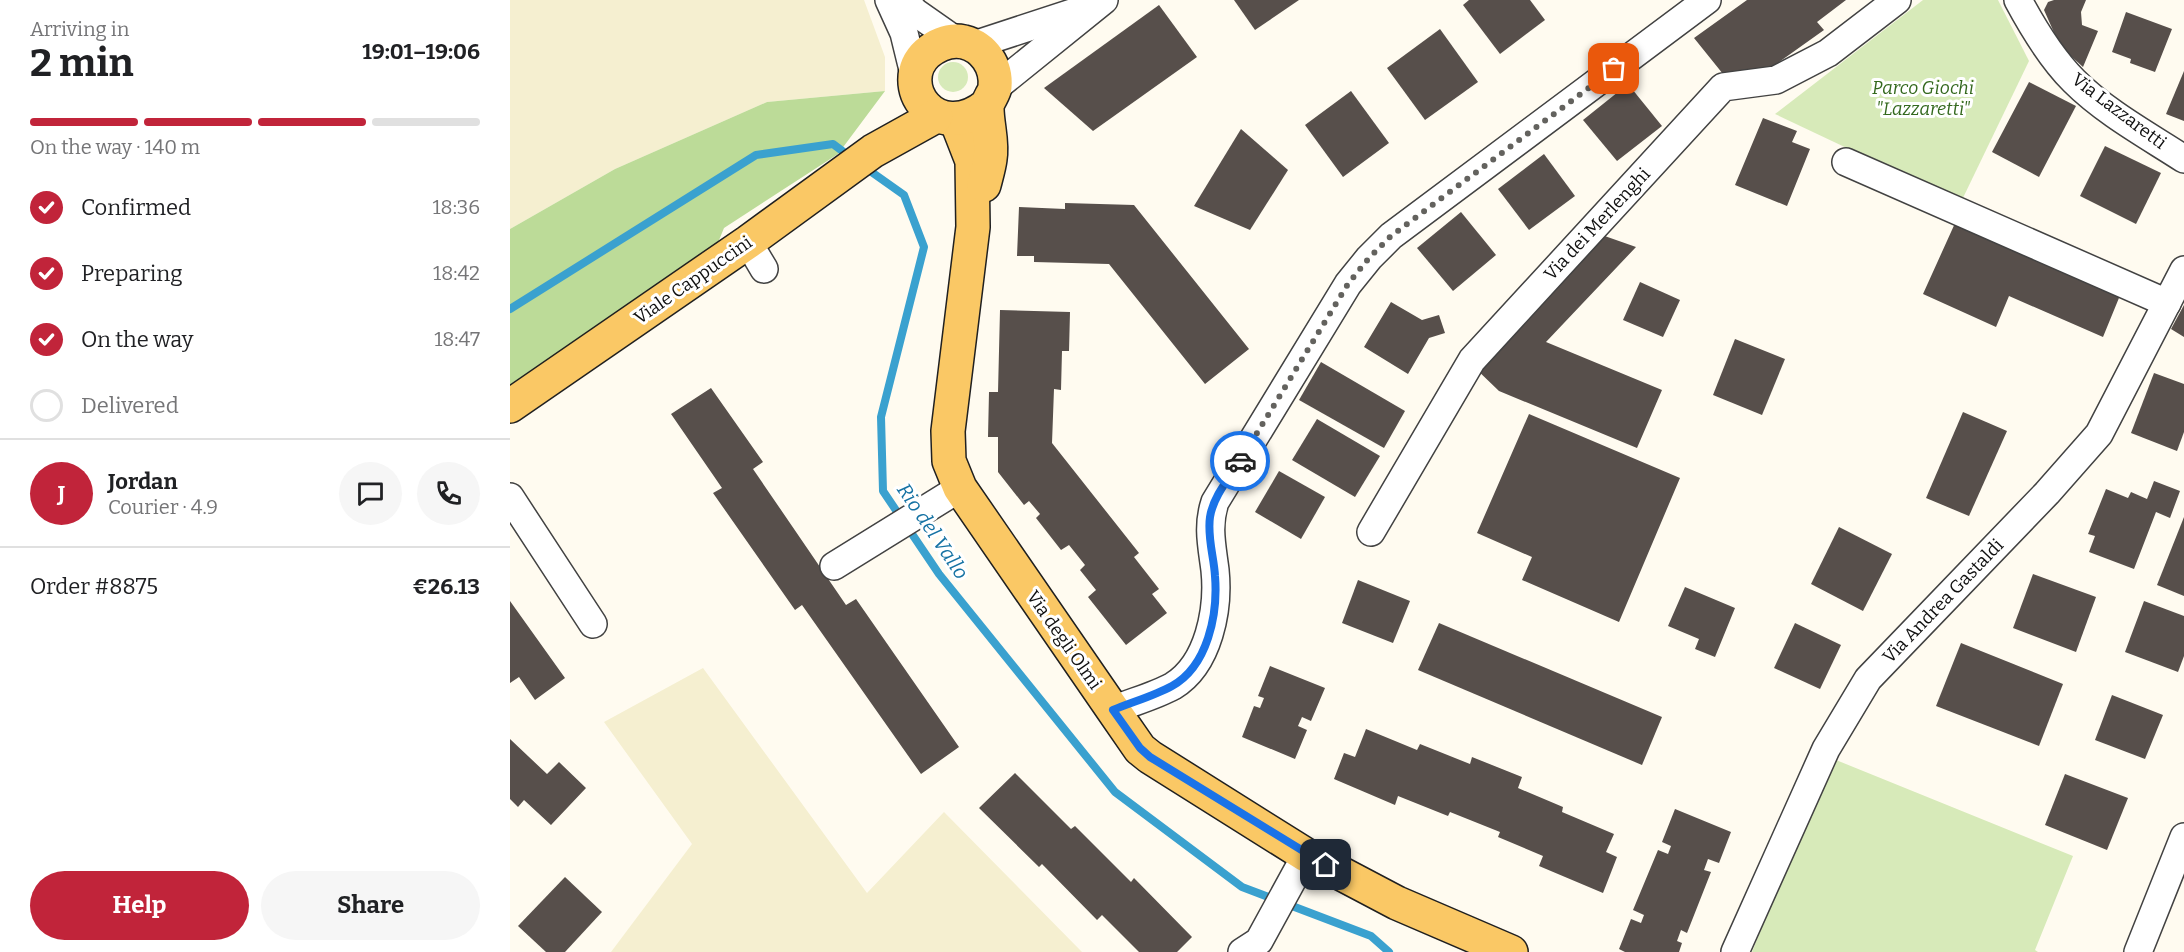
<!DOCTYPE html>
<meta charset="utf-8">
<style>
body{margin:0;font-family:Bitter,serif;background:#f6f6f6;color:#202124;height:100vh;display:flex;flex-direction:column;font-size:22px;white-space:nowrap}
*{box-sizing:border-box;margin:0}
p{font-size:20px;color:#757577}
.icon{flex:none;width:33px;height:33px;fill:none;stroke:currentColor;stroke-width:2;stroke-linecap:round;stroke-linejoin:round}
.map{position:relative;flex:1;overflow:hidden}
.panel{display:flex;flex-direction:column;background:#fff;width:510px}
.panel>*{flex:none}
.pin{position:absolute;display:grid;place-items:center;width:51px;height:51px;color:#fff;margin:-26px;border-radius:12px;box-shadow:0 3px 9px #0006}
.courier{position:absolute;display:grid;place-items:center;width:60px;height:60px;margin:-30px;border:4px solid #1a73e8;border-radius:50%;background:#fff;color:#222;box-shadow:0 2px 8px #0007}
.overview em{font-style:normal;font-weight:700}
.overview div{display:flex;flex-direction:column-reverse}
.overview{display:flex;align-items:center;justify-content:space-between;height:102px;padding:0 30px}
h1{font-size:39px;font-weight:700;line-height:45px}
.bar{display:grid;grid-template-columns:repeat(4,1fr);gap:9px 6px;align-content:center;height:72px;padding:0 30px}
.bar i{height:8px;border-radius:4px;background:#e0e0e0}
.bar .current{background:#c1243a}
.bar p{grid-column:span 4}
.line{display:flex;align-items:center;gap:15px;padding:0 30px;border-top:2px solid #e0e0e0}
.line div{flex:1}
.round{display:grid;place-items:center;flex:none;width:63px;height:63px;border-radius:32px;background:#f6f6f6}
ol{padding:0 30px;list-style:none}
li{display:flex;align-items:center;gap:18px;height:66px}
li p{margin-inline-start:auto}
li .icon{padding:6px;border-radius:50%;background:#c1243a;color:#fff;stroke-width:4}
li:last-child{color:#757577}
li i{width:33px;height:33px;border:3px solid #e0e0e0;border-radius:50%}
.action{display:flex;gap:12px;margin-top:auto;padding:12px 30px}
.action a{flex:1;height:69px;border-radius:36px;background:#c1243a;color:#fff;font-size:24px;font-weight:700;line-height:69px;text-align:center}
.action a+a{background:#f6f6f6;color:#202124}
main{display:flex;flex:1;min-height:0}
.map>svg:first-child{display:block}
</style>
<main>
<section class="panel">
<div class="overview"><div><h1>2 min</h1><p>Arriving in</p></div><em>19:01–19:06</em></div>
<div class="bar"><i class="current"></i><i class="current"></i><i class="current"></i><i></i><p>On the way · 140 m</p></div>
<ol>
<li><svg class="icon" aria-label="check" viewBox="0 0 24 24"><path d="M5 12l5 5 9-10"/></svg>Confirmed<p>18:36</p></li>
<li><svg class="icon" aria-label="check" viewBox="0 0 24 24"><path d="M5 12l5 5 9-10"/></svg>Preparing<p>18:42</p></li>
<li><svg class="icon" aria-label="check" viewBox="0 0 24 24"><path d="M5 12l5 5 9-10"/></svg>On the way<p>18:47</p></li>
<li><i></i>Delivered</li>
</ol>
<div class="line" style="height:108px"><b class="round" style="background:#c1243a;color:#fff">J</b><div><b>Jordan</b><p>Courier · 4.9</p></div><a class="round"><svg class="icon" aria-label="chat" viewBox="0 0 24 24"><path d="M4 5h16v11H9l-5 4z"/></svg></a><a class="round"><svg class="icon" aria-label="phone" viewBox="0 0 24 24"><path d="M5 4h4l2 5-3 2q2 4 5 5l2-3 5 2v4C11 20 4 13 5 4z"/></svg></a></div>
<div class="line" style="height:78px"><div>Order #8875</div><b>€26.13</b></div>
<div class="action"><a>Help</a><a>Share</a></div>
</section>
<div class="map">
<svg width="1674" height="952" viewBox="0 0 1674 952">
<rect width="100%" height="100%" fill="#fffbf0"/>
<g fill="#f5efd0">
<path d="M0 0H354L375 57V91L257 102 105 169 0 229Z"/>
<path d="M193 668 357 893 434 812 572 952H101L182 844 94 722Z"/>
</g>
<g fill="#d7eab9">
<path d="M1413 0H1488L1519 61 1451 202 1265 114Z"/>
<circle cx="443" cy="77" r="15"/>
<path d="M1326 760 1563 856 1525 950 1528 952H1242L1279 859Z"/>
</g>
<path fill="#bcdb98" d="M375 91 328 154 214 228 205 250 0 388V229L105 169 257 102Z"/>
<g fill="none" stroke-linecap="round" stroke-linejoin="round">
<g stroke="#3aa1cf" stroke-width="8">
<path d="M353 166 394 195 414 247 371 417 373 491 429 574 605 792 732 887 861 936 879 952"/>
<path d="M0 309 246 155 323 144 343 159"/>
</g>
</g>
<g fill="#574f4b">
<path d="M724 0H789L745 30Z"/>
<path d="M959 0H1020L1035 20 990 54 953 5Z"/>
<path d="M1237 0H1336L1307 22 1314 30 1262 67 1213 74 1184 38Z"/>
<path d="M1544 0H1576L1571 12 1572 25 1588 31 1573 67 1550 46 1534 10 1538 2Z"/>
<path d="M649 5 687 57 583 131 534 88Z"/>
<path d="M1616 12 1662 29 1645 72 1620 63 1621 59 1602 52Z"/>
<path d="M930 29 968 82 915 120 877 68Z"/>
<path d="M1674 71V121L1656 114Z"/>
<path d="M1519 82 1566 106 1529 177 1482 152Z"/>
<path d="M1118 84 1152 126 1107 161 1073 120Z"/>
<path d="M841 91 879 143 833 177 795 125Z"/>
<path d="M1253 118 1287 131 1282 142 1300 149 1277 206 1225 185Z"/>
<path d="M731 129 778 170 740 230 684 206Z"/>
<path d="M1595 146 1651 173 1626 224 1570 196Z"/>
<path d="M1034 154 1065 196 1019 230 988 189Z"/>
<path d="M555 203 624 205 739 349 695 384 599 264 524 262V256H507L509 207 555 209Z"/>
<path d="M951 212 986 255 943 291 907 248Z"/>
<path d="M1446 221 1611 293 1593 337 1499 296 1486 327 1413 294Z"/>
<path d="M1089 234 1126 247 1036 342 1152 390 1127 448 989 391 963 366Z"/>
<path d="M1130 282 1170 300 1153 337 1113 320Z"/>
<path d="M881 302 912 320 929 315 935 333 919 338 898 374 854 347Z"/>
<path d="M1674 305V337L1661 329Z"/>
<path d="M490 310 560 312 559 351H552L551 390 544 389 542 443 629 553 624 557 649 589 642 594 657 613 616 645 578 597 586 590 570 570 575 565 559 545 551 550 526 518 530 514 519 501 514 505 488 472V437H478L479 392H488Z"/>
<path d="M1225 339 1275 359 1252 415 1203 395Z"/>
<path d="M811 362 895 411 874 448 789 400Z"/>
<path d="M1644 373 1674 384V432L1667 451 1621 433Z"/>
<path d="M201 388 253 462 243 469 336 605 346 599 449 747 411 774 292 605 285 610 203 493 212 488 161 414Z"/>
<path d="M1453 412 1497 431 1459 516 1416 498Z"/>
<path d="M1019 414 1170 478 1109 622 1012 580 1022 557 967 533Z"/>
<path d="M807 419 870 456 845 497 782 460Z"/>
<path d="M769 471 815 497 791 539 745 512Z"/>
<path d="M1644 481 1670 491 1660 518 1646 512 1624 569 1579 552 1585 536 1578 534 1596 489 1618 498 1621 492 1637 499Z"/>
<path d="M1674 517V596L1647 585Z"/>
<path d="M1329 527 1382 554 1353 611 1301 584Z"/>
<path d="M1523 574 1586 597 1566 652 1503 628Z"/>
<path d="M848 580 900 601 883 643 832 623Z"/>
<path d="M1175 587 1225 608 1205 657 1185 649 1189 639 1158 626Z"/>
<path d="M0 601 55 678 25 700 9 677 0 683Z"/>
<path d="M1634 601 1674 616V656L1668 672 1615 652Z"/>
<path d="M929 623 1152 717 1132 765 908 670Z"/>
<path d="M1285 623 1331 645 1310 689 1264 668Z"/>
<path d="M1451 643 1553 684 1529 746 1426 706Z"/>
<path d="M760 666 815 688 801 721 792 717 788 726 797 730 785 759 732 737 744 706 750 708 754 698 748 696Z"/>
<path d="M1602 695 1653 715 1635 759 1585 740Z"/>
<path d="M856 729 907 750 910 744 960 764 962 757 1012 777 1008 788 1053 807 1052 812 1104 834 1096 852 1107 857 1093 893 1029 866 1033 856 988 837 990 832 940 812 938 816 888 796 885 805 824 779 834 753 845 757Z"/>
<path d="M0 739 37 774 49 762 76 788 41 825 14 800 8 807 0 799Z"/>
<path d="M505 773 561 829 565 826 621 882 624 878 682 937 667 952H629L592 915 587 920 532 864 529 867 469 808Z"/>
<path d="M1555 774 1618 798 1597 850 1535 825Z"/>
<path d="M1165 809 1221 832 1209 863 1198 859 1194 870 1201 872 1177 933 1171 930 1167 941 1172 943 1169 952H1115L1109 949 1121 919 1131 923 1134 915 1123 910 1148 850 1158 854 1161 846 1152 842Z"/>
<path d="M55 877 92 912 55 952H36L8 926Z"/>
</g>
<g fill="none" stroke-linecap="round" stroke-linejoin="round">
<g stroke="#424242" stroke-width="30">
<g id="minor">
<path d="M379 0 394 33 405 78"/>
<path d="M394 0 405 12 445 40"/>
<path d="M1508 0C1523 28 1541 58 1564 81 1595 112 1637 135 1674 159"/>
<path d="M464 45 571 10"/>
<path d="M485 88 594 0"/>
<path d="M1336 162 1657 303"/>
<path d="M238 242 254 269"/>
<path d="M0 497 83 624"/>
<path d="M861 532 962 360 1213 87 1266 80 1318 53 1387 0"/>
<path d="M324 566 450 488"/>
<path d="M603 710C622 702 645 696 663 686 699 664 709 609 705 570 702 546 697 526 705 502L838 284 859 258 881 236 1197 0"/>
<path d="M732 952 749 941 796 855"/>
<path d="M1225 952 1316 749 1358 679 1537 493 1589 434 1674 270"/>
<path d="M1628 952 1674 837"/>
</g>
</g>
<g stroke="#202020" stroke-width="36">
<g id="major">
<path d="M446 120 462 161 463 227 438 431 439 461 450 488 603 710 630 749 640 757 796 855 887 903 1001 952"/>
<path d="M474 185C476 177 479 167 480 159 483 142 477 125 477 108 477 101 484 94 485 87 487 66 474 47 454 42 440 39 428 44 417 53 383 84 426 146 477 105"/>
<path d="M0 406 238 242 363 151 426 116"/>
</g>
</g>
<use href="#minor" stroke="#fff" stroke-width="27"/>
<use href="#major" stroke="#fac865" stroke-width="33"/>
</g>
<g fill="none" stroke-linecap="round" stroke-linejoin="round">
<path stroke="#63625e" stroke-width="6" stroke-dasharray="0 10.8" d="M730 461 838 284 859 258 881 236 1104 69"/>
<path stroke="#1a73e8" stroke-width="8" d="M730 461C719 478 703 497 700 517 697 537 704 557 705 576 708 614 698 666 662 686 644 696 622 702 603 710L630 748 640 757 816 865"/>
</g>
<g text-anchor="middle" stroke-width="6" stroke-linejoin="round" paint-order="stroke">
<g font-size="18" font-style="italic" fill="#33681d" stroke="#fff">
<text x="1413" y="94">Parco Giochi<tspan x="1413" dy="21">"Lazzaretti"</tspan></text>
</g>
<g font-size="18" fill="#0f0f0f" stroke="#fff">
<text transform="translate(1609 111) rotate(37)" y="6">Via Lazzaretti</text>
<text transform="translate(1087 224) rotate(-47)" y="6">Via dei Merlenghi</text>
<text transform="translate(183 280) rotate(-35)" y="6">Viale Cappuccini</text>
<text transform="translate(1433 601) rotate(-46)" y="6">Via Andrea Gastaldi</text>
<text transform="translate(554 640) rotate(55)" y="6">Via degli Olmi</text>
</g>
<g font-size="20" font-style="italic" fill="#1572a3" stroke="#fff">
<text transform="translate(423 531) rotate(56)" y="7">Rio del Vallo</text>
</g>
</g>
</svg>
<div class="pin" style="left:1104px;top:69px;background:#ea580c"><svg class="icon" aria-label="bag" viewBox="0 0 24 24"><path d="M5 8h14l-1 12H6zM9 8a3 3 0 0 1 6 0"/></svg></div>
<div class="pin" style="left:816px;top:865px;background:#1f2937"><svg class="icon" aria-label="home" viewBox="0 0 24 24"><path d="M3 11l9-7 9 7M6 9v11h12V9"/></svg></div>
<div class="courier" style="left:730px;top:461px"><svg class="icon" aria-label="car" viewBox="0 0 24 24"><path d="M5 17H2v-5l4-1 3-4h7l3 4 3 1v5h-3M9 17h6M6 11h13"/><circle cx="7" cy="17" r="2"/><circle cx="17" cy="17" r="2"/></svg></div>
</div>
</main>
